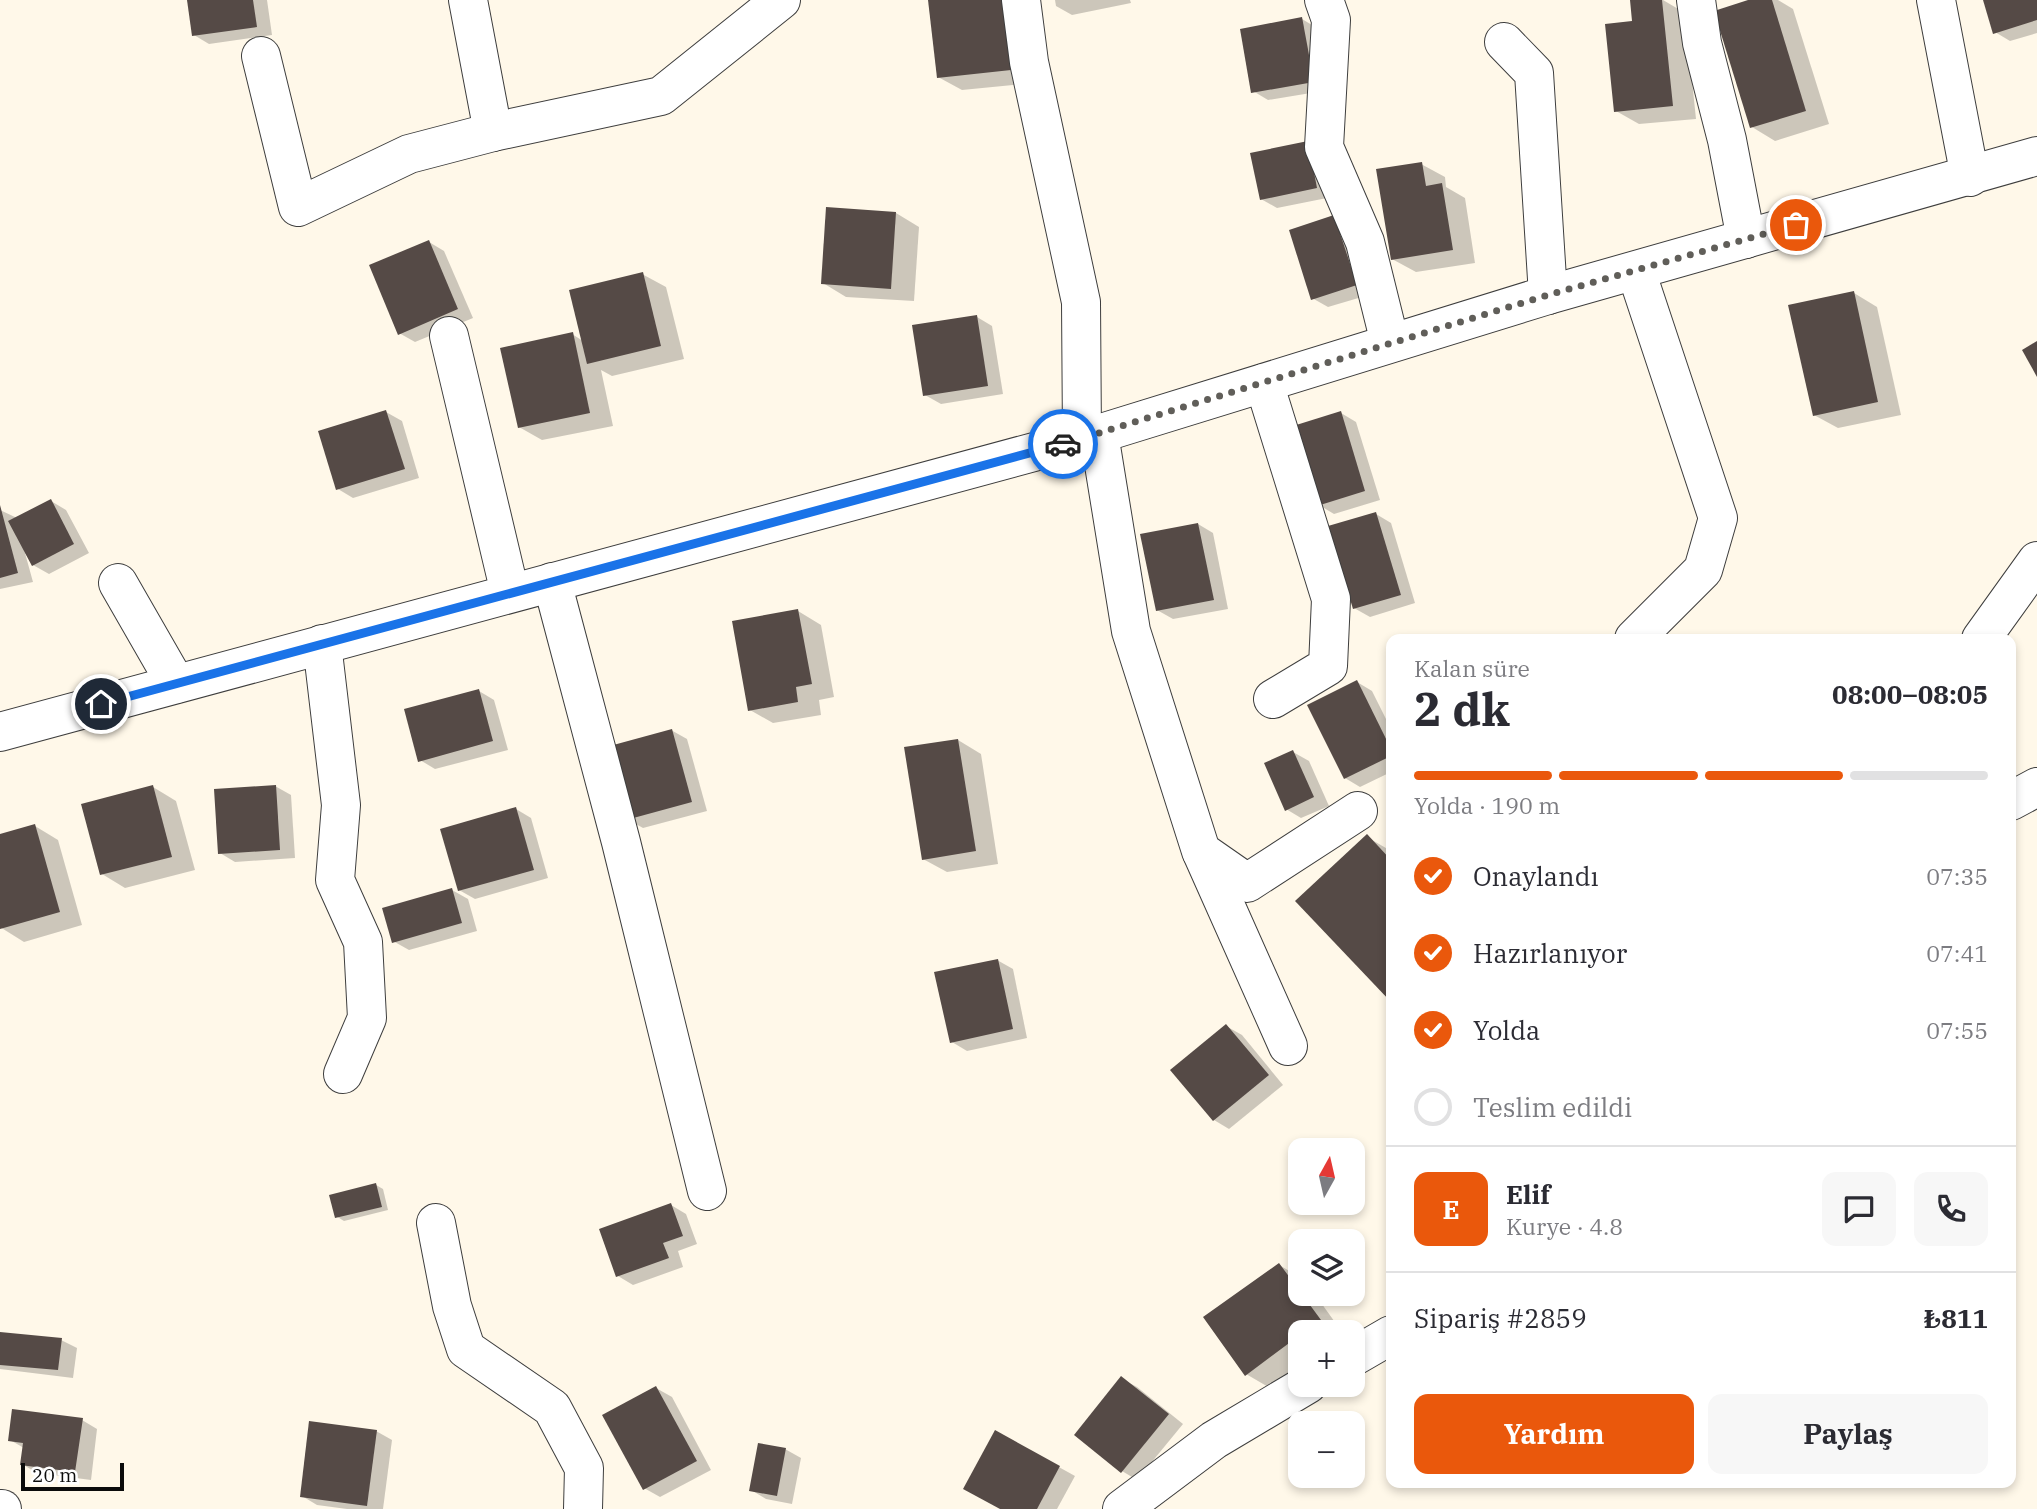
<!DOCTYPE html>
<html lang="tr">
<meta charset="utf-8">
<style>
body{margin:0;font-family:"IBM Plex Serif",serif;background:#f7f7f7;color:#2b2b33;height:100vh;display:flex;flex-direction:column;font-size:26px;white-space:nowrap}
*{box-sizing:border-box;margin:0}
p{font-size:23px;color:#7c7c81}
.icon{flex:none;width:38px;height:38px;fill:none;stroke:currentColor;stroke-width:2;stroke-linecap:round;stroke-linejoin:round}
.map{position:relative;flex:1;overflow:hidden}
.sheet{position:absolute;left:1386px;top:634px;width:630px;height:854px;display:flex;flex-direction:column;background:#fff;border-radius:14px;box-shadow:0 4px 10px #0003}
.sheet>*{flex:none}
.needle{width:46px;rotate:8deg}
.fabs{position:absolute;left:1288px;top:1138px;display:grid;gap:14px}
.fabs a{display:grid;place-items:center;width:77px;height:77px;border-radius:14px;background:#fff;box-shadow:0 4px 10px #0003;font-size:35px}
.scale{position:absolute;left:21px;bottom:18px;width:103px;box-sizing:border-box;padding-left:7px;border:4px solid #0b0b0b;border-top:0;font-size:19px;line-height:24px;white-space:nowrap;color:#0b0b0b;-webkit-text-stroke:5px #fff;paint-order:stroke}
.pin{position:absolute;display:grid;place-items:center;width:60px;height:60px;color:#fff;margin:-30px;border:4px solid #fff;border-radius:50%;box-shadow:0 2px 7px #0007}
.courier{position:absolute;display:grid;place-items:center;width:70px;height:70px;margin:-35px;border:5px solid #1a73e8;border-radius:50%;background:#fff;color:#222;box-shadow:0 2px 9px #0007}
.headline em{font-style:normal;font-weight:700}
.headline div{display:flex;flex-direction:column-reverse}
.headline{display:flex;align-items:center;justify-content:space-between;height:119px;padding:0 28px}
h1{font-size:46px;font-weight:700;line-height:52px}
.bar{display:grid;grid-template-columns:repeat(4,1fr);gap:10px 7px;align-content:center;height:84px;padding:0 28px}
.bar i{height:9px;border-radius:5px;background:#e1e1e2}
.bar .on{background:#ea580c}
.bar p{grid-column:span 4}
.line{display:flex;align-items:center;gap:18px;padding:0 28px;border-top:2px solid #e1e1e2}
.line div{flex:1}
.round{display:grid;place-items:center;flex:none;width:74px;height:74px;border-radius:14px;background:#f7f7f7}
ol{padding:0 28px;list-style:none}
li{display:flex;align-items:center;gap:21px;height:77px}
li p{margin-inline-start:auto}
li .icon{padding:7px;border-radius:50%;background:#ea580c;color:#fff;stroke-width:4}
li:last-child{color:#7c7c81}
li i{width:38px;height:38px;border:4px solid #e1e1e2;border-radius:50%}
.primary-button{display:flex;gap:14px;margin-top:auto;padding:14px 28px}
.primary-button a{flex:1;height:80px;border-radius:14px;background:#ea580c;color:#fff;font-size:28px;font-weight:700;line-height:80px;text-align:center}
.primary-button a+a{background:#f7f7f7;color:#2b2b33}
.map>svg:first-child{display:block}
</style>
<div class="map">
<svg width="2037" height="1509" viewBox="0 0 2037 1509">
<rect width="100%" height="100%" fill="#fff8e9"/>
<g fill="#0003">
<path d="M189 0H267L272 35 209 44 194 35Z"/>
<path d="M930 0 1034 83 962 90 938 77Z"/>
<path d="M1055 0H1130L1131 3 1072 15 1056 6Z"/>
<path d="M1654 0H1663L1685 13 1696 119 1639 124 1616 111 1634 23Z"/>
<path d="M1754 0H1778L1793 9 1829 124 1775 141 1752 127Z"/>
<path d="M1985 0H2037V33L2010 41 1995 32Z"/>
<path d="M1302 19 1317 28 1329 90 1268 100 1253 91Z"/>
<path d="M1307 143 1332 197 1277 208 1261 199Z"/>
<path d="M1421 164 1445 177 1446 187 1465 198 1475 263 1416 272 1392 259Z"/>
<path d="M896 213 919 227 914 301 846 297 823 283Z"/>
<path d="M1334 217 1372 294 1328 307 1312 298Z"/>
<path d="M429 242 444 251 473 318 415 342 399 333Z"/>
<path d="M642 274 666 287 684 359 612 376 601 370 613 426 542 440 519 427 572 334 583 341Z"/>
<path d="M1854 293 1877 307 1901 415 1838 428 1814 415Z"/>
<path d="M977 317 992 326 1003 394 941 404 925 395Z"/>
<path d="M386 412 402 421 419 478 353 498 338 489Z"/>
<path d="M1341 413 1356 422 1380 500 1334 514 1319 505Z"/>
<path d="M51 501 66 510 89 553 49 574 33 565 25 553 33 582 0 589V510L17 518Z"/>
<path d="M1376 514 1391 523 1415 603 1370 617 1354 608Z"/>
<path d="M1198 524 1213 533 1228 609 1173 619 1157 610Z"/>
<path d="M798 611 821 625 834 697 819 700 821 715 773 723 750 710Z"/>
<path d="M1357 682 1372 691 1391 729V772L1360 787 1345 778Z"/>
<path d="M479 691 494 700 508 750 435 769 420 760Z"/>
<path d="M671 730 687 739 707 811 643 828 627 819Z"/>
<path d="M958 740 981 754 998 864 947 872 923 859Z"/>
<path d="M1293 752 1309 761 1329 806 1301 818 1286 809Z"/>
<path d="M275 786 291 795 295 858 235 862 220 853Z"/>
<path d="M153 787 176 801 195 870 125 888 102 874Z"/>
<path d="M516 809 531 818 548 878 475 899 459 890Z"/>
<path d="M35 826 58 840 82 925 24 942 0 927V836Z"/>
<path d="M1367 837 1391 851V1000L1298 901Z"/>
<path d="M452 890 468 899 477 931 409 950 393 941Z"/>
<path d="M997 960 1013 969 1027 1038 967 1051 952 1042Z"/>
<path d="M1226 1026 1242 1035 1283 1085 1229 1129 1214 1120Z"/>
<path d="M376 1185 383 1189 388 1210 344 1221 336 1216Z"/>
<path d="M671 1205 686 1214 697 1244 678 1251 683 1267 633 1285 618 1276Z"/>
<path d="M1279 1265 1300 1277V1293H1314L1342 1332H1300V1365L1270 1388 1246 1374Z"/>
<path d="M0 1333 61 1340 77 1348 73 1378 0 1369Z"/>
<path d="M1122 1379 1137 1387 1183 1424 1137 1480 1122 1471Z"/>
<path d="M656 1388 672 1397 711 1470 660 1497 644 1488Z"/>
<path d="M82 1420 97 1429 91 1480 37 1473 22 1464 24 1448 10 1440Z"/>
<path d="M376 1431 392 1440 383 1509H347L317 1505 302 1496Z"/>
<path d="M996 1432 1075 1476 1057 1509H1002Z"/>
<path d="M785 1449 801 1458 792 1504 766 1499 751 1490Z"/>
</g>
<g fill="#554a46">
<path d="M187 0H253L257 27 192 36Z"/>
<path d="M928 0H1003L1011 70 937 78Z"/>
<path d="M1630 0H1662L1673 106 1614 112 1605 24 1632 21Z"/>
<path d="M1748 0H1772L1806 111 1750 128 1714 11Z"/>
<path d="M1983 0H2037V20L1993 34Z"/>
<path d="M1302 17 1314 82 1251 93 1240 29Z"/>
<path d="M1308 141 1317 188 1260 200 1250 153Z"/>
<path d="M1422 162 1426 186 1442 183 1453 250 1391 260 1376 169Z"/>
<path d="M826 207 896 212 891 289 821 284Z"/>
<path d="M1334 215 1357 285 1311 300 1289 230Z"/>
<path d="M429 240 458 309 398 335 369 265Z"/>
<path d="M643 272 661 346 587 364 569 290Z"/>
<path d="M1854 291 1878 402 1813 416 1788 305Z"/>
<path d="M977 315 988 386 923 396 912 325Z"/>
<path d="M573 332 590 413 518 428 500 348Z"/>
<path d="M2037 341V377L2022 350Z"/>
<path d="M386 410 405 469 336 490 318 431Z"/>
<path d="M1341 411 1365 491 1317 506 1293 426Z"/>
<path d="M51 499 74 544 32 566 8 521Z"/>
<path d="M0 505 18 573 0 578Z"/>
<path d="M1376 512 1401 595 1353 609 1328 526Z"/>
<path d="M1198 523 1214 600 1156 611 1140 534Z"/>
<path d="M798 609 812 684 796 687 798 702 748 711 732 621Z"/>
<path d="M1357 680 1391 749V756L1344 779 1307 705Z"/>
<path d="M479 689 493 741 418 762 404 709Z"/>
<path d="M672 729 692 802 626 820 606 747Z"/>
<path d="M958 739 976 851 922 860 904 747Z"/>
<path d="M1293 750 1314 797 1285 811 1264 763Z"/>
<path d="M153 785 172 857 100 875 81 804Z"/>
<path d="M276 785 280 850 218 854 214 789Z"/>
<path d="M516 807 534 870 458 891 440 829Z"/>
<path d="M35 824 60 912 0 929V834Z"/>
<path d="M1367 834 1391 860V1002L1295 901Z"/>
<path d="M452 888 462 923 392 943 382 908Z"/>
<path d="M998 959 1013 1029 950 1043 934 972Z"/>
<path d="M1226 1024 1269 1075 1213 1121 1170 1070Z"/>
<path d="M376 1183 382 1207 335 1218 329 1195Z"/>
<path d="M671 1203 683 1236 663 1243 669 1258 616 1277 599 1229Z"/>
<path d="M1279 1263 1321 1320 1305 1332H1300V1335L1245 1376 1203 1317Z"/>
<path d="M0 1332 62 1338 58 1370 0 1365Z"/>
<path d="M1121 1376 1169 1414 1121 1473 1074 1435Z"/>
<path d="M656 1386 697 1461 643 1490 602 1415Z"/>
<path d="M12 1409 83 1418 75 1472 20 1465 23 1443 8 1441Z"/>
<path d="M309 1421 377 1430 367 1506 300 1497Z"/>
<path d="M995 1430 1060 1466 1037 1509H1000L963 1489Z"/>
<path d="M758 1443 786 1448 777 1496 749 1491Z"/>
</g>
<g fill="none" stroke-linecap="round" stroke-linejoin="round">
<g stroke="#3e3e3e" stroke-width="40">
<g id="minor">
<path d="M468 0 493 132"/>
<path d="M1021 0 1029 62 1081 302 1082 439"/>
<path d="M1324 0 1331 20 1324 147 1365 242 1390 343"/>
<path d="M1696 0 1702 43 1727 140 1746 239"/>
<path d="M1936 0 1970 177"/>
<path d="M1504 42 1534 73 1548 295"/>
<path d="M261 56 298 207 409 154 493 132 661 96 781 0"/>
<path d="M449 336 510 593"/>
<path d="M1264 383 1331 599 1328 666 1273 699"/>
<path d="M1099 434 1131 631 1201 851 1247 883 1358 811"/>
<path d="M552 582 621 842 707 1191"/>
<path d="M118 583 176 684"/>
<path d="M1634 639 1703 570 1718 518 1636 271"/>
<path d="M1981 639 2037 561"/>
<path d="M322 644 341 805 335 880 363 942 367 1018 343 1074"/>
<path d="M0 732 1082 439 1548 295 2037 156"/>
<path d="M2011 801 2037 787"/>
<path d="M1202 853 1288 1046"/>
<path d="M436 1223 452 1306 466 1349 552 1408 584 1468 583 1509"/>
<path d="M1353 1357 1391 1335"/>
<path d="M0 1509H2"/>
<path d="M1122 1509 1214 1440 1308 1384"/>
</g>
</g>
<use href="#minor" stroke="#fff" stroke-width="38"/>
</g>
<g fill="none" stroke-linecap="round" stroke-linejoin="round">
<path stroke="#605e59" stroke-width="7" stroke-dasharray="0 12.6" d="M1063 444 1548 295 1796 225"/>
<path stroke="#1a73e8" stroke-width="9" d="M101 704 1063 444"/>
</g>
</svg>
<div class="fabs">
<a><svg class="needle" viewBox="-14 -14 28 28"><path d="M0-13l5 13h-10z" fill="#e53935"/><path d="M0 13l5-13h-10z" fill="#7c7c81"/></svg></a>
<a><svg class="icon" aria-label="layers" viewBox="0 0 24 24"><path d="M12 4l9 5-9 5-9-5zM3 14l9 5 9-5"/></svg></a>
<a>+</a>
<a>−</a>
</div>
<div class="scale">20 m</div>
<div class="pin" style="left:1796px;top:225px;background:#ea580c"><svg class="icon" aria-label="bag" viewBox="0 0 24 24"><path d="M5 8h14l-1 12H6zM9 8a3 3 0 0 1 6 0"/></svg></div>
<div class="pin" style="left:101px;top:704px;background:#1f2937"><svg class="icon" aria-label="home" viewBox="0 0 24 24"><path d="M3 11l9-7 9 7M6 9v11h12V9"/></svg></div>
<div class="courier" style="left:1063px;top:444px"><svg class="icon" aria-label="car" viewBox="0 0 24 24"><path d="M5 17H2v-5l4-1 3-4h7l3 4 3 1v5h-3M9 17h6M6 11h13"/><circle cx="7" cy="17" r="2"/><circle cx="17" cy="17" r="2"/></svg></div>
<section class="sheet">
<div class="headline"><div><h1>2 dk</h1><p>Kalan süre</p></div><em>08:00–08:05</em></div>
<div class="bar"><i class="on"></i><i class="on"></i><i class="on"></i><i></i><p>Yolda · 190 m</p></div>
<ol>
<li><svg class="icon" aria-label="check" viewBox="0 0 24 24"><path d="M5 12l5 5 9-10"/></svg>Onaylandı<p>07:35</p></li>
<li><svg class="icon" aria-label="check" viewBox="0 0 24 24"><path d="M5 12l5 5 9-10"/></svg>Hazırlanıyor<p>07:41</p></li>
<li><svg class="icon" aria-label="check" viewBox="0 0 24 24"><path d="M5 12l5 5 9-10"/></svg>Yolda<p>07:55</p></li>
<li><i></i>Teslim edildi</li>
</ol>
<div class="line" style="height:126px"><b class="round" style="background:#ea580c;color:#fff">E</b><div><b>Elif</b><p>Kurye · 4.8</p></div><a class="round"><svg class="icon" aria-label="chat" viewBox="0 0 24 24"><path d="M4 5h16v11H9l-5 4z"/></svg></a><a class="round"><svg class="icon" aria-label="phone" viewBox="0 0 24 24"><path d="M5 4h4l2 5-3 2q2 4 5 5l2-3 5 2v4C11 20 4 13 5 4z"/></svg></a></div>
<div class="line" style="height:91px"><div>Sipariş #2859</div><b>₺811</b></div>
<div class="primary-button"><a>Yardım</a><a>Paylaş</a></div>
</section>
</div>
